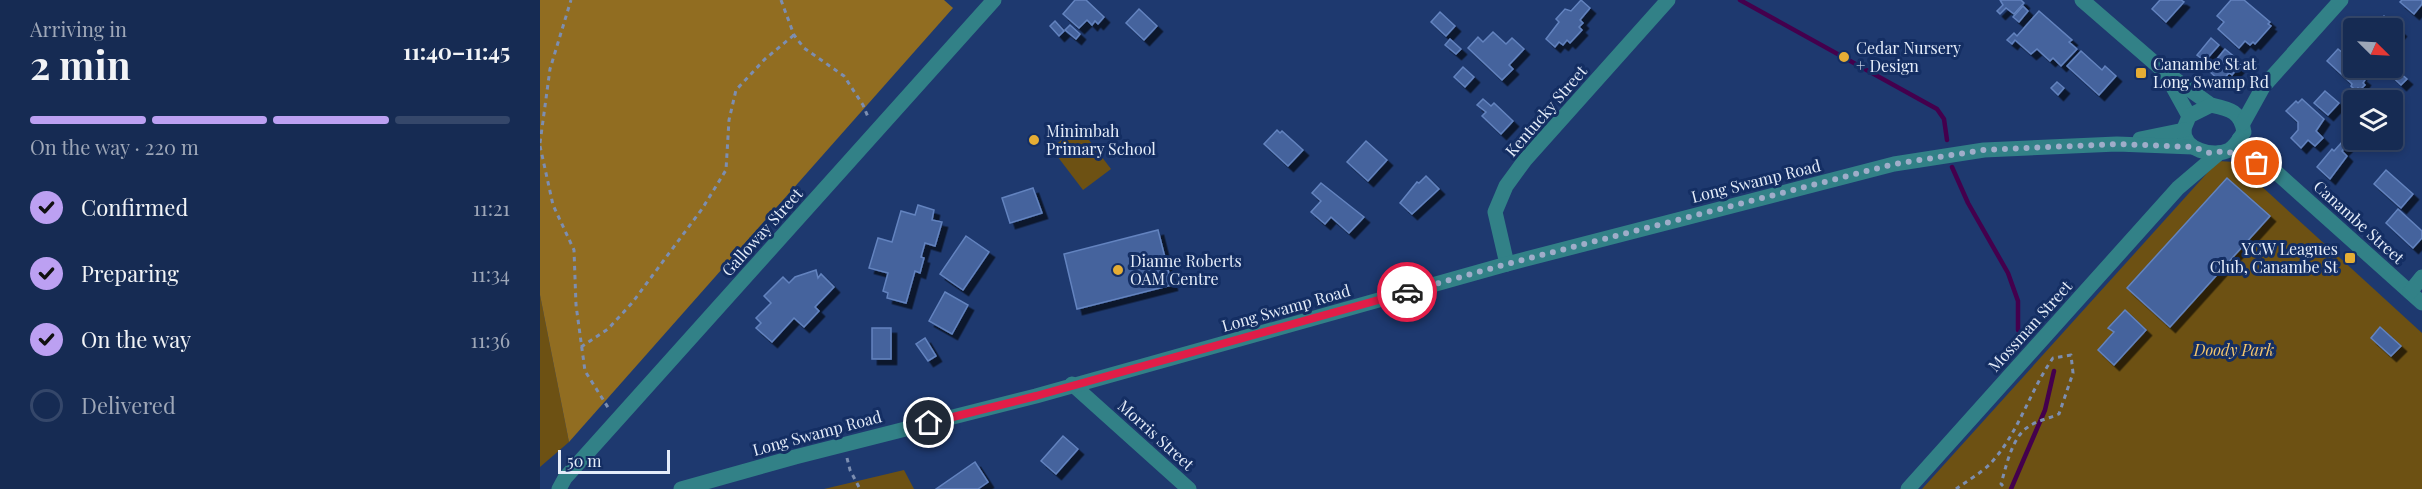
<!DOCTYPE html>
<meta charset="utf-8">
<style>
body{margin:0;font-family:"Playfair Display",serif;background:#23375d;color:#f1f3f6;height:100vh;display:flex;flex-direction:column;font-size:22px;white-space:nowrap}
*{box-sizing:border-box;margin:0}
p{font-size:20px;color:#9ea7b8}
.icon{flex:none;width:33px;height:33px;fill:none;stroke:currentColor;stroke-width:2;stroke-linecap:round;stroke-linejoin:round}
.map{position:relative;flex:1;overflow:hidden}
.sheet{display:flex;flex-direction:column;background:#162b53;width:540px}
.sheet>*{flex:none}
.needle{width:39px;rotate:114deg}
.fabs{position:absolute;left:1803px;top:18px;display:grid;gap:12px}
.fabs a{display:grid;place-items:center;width:60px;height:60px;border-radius:6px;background:#162b53;box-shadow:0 3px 9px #0003,0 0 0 2px #35476a;font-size:30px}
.scale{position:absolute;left:18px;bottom:15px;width:112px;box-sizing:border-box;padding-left:6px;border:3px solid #e4ecf9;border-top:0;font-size:16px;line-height:21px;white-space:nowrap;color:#e4ecf9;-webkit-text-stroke:4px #142e63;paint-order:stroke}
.pin{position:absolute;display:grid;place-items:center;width:51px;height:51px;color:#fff;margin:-26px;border:3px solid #fff;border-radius:50%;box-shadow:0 2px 6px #0007}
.courier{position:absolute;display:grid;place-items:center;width:60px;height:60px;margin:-30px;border:4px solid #e11d48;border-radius:50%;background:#fff;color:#222;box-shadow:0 2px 8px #0007}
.head em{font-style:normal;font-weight:700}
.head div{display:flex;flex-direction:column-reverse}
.head{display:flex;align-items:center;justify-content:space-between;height:102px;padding:0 30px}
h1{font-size:39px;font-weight:700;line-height:45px}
.bar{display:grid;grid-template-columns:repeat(4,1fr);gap:9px 6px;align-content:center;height:72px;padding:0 30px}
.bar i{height:8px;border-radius:4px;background:#35476a}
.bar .on{background:#bca0f2}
.bar p{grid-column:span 4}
ol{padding:0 30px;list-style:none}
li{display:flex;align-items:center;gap:18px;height:66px}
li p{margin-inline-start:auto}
li .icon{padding:6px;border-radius:50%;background:#bca0f2;color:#111;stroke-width:4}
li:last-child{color:#9ea7b8}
li i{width:33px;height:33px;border:3px solid #35476a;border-radius:50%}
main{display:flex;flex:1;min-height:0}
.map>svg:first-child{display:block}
</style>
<main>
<section class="sheet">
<div class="head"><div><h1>2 min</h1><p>Arriving in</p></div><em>11:40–11:45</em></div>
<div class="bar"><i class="on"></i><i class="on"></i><i class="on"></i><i></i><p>On the way · 220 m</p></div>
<ol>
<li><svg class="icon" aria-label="check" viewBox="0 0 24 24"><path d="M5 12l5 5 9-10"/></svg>Confirmed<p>11:21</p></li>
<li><svg class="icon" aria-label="check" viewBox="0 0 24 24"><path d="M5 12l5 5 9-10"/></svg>Preparing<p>11:34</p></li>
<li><svg class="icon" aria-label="check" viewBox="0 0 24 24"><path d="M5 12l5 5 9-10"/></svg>On the way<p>11:36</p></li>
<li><i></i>Delivered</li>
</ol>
</section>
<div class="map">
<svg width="1882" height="489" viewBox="0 0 1882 489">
<defs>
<filter id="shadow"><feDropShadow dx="5.5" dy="5.5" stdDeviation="0" flood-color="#0009"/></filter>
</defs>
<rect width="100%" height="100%" fill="#1e396f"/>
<g fill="#6d5113">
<path d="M539 127 571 169 543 190 511 148Z"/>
<path d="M1678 161 1695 162 1882 333V489H1382Z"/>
<path d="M0 295 29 442 0 467Z"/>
<path d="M364 470 374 489H284Z"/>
</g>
<path fill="#916d21" d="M0 0H404L413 8 29 442 0 295Z"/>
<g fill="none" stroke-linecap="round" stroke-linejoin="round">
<g stroke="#44004d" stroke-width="4.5">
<path d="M1200 0 1397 109 1404 119 1407 140"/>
<path d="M1412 167 1428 203 1468 273 1478 301V330"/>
<path d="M1471 489 1505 410 1514 371"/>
</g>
</g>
<g fill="#44639d" stroke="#6383bf" stroke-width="1.5" filter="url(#shadow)">
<path d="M535 0H546L564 17 558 24 555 21 552 25 547 20 539 28 523 14Z"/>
<path d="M1041 0 1050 8 1040 20 1043 23 1039 27 1042 30 1030 43 1027 40 1023 45 1019 42 1015 47 1006 39 1019 22 1016 19 1025 9 1031 11Z"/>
<path d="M1460 0H1481L1484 3 1474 14 1466 8 1460 14 1457 11 1463 5Z"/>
<path d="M1620 0H1641L1644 2 1626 22 1612 9Z"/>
<path d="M1691 0H1704L1730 22 1728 24 1731 26 1715 44 1713 42 1710 45 1705 41 1699 48 1678 29 1684 22 1677 16Z"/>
<path d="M1862 0H1882V4L1874 14 1860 2Z"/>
<path d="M1483 6 1488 11 1479 22 1473 17Z"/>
<path d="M599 9 617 26 604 40 586 23Z"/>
<path d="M1499 11 1532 40 1529 42 1537 49 1521 66 1513 58 1510 61 1497 49 1491 54 1475 40 1472 44 1467 40 1474 33 1477 36Z"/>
<path d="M900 12 915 26 906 36 891 22Z"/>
<path d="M1844 16 1861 31 1855 38 1858 41 1852 47V28H1837L1838 27 1836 25Z"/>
<path d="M515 21 524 31 519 36 510 26Z"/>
<path d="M530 25 540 34 536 39 525 30Z"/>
<path d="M953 32 966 44 972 38 984 49 969 65 973 69 962 80 928 48 938 37 943 42Z"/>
<path d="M1671 38 1679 45 1665 61 1657 55Z"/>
<path d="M910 39 921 49 916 54 905 45Z"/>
<path d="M1685 49 1702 63 1692 75 1689 73 1681 82 1668 70Z"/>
<path d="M1798 49 1814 62V68H1819L1823 72 1820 76 1825 80 1823 83 1825 85 1820 90 1818 88 1816 91 1811 86 1812 84 1787 61Z"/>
<path d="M1541 51 1562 70 1565 66 1576 76 1559 95 1527 66Z"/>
<path d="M1852 66 1867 79 1861 85 1845 70Z"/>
<path d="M923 67 934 77 925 87 914 77Z"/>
<path d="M1517 82 1524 88 1518 95 1511 88Z"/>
<path d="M1785 91 1799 103 1788 115 1774 103Z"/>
<path d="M943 99 951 106 954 103 973 121 961 134 942 116 946 112 937 105Z"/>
<path d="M1762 99 1784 119 1776 131 1783 138 1775 146 1768 140 1761 148 1751 138 1758 130V122L1746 111 1756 101 1758 103Z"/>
<path d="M737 130 740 133 742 131 763 150 748 166 724 144Z"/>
<path d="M1804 140 1808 145 1802 151 1807 156 1790 179 1777 167 1792 149 1794 151Z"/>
<path d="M826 141 847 160 828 181 807 162Z"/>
<path d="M1846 170 1873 194 1861 208 1834 184Z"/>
<path d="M886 176 899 189 872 214 860 203 877 182 879 183Z"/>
<path d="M1687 178 1730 216 1630 327 1587 288Z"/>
<path d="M781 183 824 217 809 233 791 217 785 224 771 212 781 201 772 193Z"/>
<path d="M493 188 502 213 470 223 462 198Z"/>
<path d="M378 205 394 210 392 220 402 222 395 246 385 243 381 257 384 258 380 273 375 271 366 303 347 298 348 293 343 291 348 273 329 268 338 238 352 242 361 211 375 215Z"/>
<path d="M1858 209 1882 231V238L1873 248 1846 223Z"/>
<path d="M618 230 632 285 537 309 524 254Z"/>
<path d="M426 236 449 252 423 290 400 274Z"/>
<path d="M276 270 278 278 281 274 294 287 275 307 279 311 264 327 254 318 232 342 216 328 221 323 216 318 231 303 224 296 243 277 249 283 255 277Z"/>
<path d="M405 292 428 305 412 334 389 321Z"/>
<path d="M1585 310 1606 330 1574 365 1558 350 1574 332 1568 328Z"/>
<path d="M1840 327 1861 346 1851 356 1831 338Z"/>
<rect x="332" y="328" width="19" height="31"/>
<path d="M385 338 396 356 388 361 376 344Z"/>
<path d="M523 436 538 449 516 474 501 461Z"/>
<path d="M435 462 448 482 438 489H396Z"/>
</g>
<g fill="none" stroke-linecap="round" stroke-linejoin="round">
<g stroke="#7c8eb1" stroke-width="3" stroke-dasharray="4.5 4.5" stroke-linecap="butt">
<path d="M241 0 254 35 264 48 304 76 323 105 328 117"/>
<path d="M0 143 10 69 31 0"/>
<path d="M0 146 13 205 34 250 36 305 45 371 69 409"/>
<path d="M41 347 68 329 92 303 162 209 186 170 189 120 196 90 225 59 254 35"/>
<path d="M307 458 310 470 320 489"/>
<path d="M1416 489C1427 481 1441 473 1450 464 1479 433 1489 392 1513 358L1531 355 1533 373 1519 414C1510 418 1496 421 1488 427 1472 437 1466 467 1461 484L1466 489"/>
</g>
<g stroke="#328187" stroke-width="15">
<path d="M1542 0 1625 72 1671 105"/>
<path d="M1628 78 1649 116"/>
<path d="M1671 105C1689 109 1701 111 1704 132 1700 138 1696 146 1689 150 1674 158 1642 150 1644 129 1645 125 1648 120 1649 116Z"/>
<path d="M1703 123 1723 87 1801 0"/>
<path d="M1600 139 1644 130"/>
<path d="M1699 139 1882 303"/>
<path d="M967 264 955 212 966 186 985 160 1128 0"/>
<path d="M1870 292 1882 277"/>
<path d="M532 384 649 489"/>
<path d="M19 489 25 478 454 0"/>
<path d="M141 489 255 457 496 396 967 264 1354 164 1444 150 1577 144 1653 147"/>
<path d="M1368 489 1638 188 1679 153"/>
</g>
</g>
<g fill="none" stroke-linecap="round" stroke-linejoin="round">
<path stroke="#9fadc9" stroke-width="6" stroke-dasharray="0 10.8" d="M867 292 967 264 1354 164 1444 150 1577 144 1653 147 1670 153 1686 151 1717 163"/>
<path stroke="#e11d48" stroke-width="8" d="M389 423 496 396 867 292"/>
</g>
<g fill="#e5ad35" stroke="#142e63" stroke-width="2">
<circle cx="1304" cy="57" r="6"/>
<rect x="1595" y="67" width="12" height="12" rx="3"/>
<circle cx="494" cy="140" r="6"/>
<rect x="1804" y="252" width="12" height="12" rx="3"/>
<circle cx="578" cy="270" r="6"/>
</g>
<g text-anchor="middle" stroke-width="6" stroke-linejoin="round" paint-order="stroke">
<g font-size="16" fill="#e4ecf9" stroke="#142e63" text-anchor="start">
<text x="1316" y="54">Cedar Nursery<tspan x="1316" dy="18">+ Design</tspan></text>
<text x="1613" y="70">Canambe St at<tspan x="1613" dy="18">Long Swamp Rd</tspan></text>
<text x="506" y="137">Minimbah<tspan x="506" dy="18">Primary School</tspan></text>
<text x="1798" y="255" text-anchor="end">YCW Leagues<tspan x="1798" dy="18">Club, Canambe St</tspan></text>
<text x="590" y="267">Dianne Roberts<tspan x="590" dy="18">OAM Centre</tspan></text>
</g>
<g font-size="16" fill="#e4ecf9" stroke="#142e63">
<text transform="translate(1006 111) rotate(-49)" y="6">Kentucky Street</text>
<text transform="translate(1216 181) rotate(-14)" y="6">Long Swamp Road</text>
<text transform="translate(1819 222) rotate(42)" y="6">Canambe Street</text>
<text transform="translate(222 232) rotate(-48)" y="6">Galloway Street</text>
<text transform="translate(746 308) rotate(-16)" y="6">Long Swamp Road</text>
<text transform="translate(1490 326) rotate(-48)" y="6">Mossman Street</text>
<text transform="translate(277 433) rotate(-15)" y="6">Long Swamp Road</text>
<text transform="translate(616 435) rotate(42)" y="6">Morris Street</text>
</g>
<g font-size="16" font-style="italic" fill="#f4c66d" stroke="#142e63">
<text x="1694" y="356">Doody Park</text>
</g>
</g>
</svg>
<div class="fabs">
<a><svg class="needle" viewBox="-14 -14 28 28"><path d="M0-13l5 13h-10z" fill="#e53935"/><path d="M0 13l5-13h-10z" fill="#9ea7b8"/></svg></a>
<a><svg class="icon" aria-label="layers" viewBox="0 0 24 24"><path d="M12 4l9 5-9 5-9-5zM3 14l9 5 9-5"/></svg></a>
</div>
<div class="scale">50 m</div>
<div class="pin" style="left:1717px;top:163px;background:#ea580c"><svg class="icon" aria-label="bag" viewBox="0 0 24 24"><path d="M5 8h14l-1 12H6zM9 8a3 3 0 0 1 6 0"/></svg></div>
<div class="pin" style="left:389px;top:423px;background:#1f2937"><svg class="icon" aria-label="home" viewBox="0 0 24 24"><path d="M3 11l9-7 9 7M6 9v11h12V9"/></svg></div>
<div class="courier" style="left:867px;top:292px"><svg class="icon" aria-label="car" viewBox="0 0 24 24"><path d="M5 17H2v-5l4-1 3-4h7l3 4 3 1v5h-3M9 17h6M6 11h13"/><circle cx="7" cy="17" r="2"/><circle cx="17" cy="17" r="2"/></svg></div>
</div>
</main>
